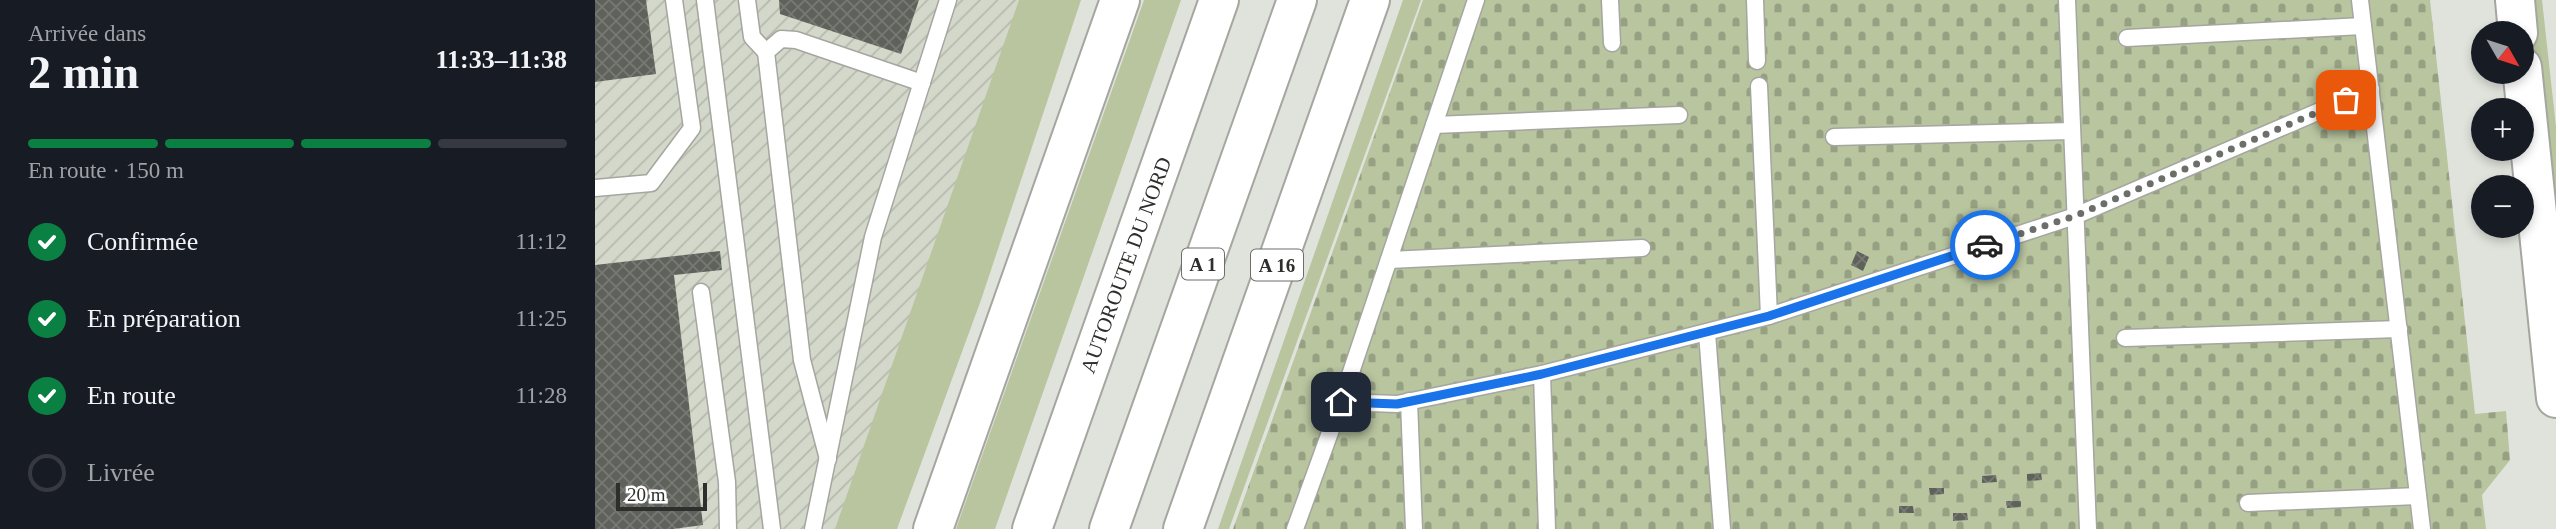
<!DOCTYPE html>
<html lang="fr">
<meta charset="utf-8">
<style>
body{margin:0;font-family:"Times New Roman",serif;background:#20242c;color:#f1f3f6;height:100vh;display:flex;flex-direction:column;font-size:26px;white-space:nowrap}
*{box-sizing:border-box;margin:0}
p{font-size:23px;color:#9ea1a6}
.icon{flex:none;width:38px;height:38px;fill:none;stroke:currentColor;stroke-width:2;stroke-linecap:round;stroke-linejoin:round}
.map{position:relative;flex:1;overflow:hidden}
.panel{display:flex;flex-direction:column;background:#171b24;width:595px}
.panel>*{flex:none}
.needle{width:46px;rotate:129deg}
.controls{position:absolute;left:1876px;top:21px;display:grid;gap:14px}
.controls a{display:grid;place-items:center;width:63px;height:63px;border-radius:50%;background:#171b24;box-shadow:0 4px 10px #0003;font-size:35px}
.scale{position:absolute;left:21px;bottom:18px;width:91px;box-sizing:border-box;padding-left:7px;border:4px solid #2e2f2c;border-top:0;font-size:19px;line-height:24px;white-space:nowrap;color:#2e2f2c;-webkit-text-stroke:5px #fff;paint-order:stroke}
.pin{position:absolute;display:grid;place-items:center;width:60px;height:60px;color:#fff;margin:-30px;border-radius:14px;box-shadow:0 4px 10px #0006}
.courier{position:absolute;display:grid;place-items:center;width:70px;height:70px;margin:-35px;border:5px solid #1a73e8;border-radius:50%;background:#fff;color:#222;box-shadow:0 2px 9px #0007}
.overview em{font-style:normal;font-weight:700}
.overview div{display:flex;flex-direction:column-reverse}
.overview{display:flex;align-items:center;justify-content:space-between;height:119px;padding:0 28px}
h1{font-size:46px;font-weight:700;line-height:52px}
.bar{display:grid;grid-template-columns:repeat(4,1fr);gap:10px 7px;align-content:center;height:84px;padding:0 28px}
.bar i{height:9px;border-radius:5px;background:#363941}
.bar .active{background:#0b8043}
.bar p{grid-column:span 4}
ol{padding:0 28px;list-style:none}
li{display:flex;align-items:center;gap:21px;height:77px}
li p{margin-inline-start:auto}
li .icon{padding:7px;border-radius:50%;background:#0b8043;color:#fff;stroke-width:4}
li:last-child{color:#9ea1a6}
li i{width:38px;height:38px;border:4px solid #363941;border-radius:50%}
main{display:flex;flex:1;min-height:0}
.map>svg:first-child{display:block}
</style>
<main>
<section class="panel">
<div class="overview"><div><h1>2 min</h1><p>Arrivée dans</p></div><em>11:33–11:38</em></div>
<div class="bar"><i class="active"></i><i class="active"></i><i class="active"></i><i></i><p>En route · 150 m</p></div>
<ol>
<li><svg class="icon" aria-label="check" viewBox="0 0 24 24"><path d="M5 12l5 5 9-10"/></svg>Confirmée<p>11:12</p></li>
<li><svg class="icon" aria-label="check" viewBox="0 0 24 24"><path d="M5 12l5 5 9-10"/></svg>En préparation<p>11:25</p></li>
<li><svg class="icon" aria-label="check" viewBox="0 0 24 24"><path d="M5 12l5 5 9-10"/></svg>En route<p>11:28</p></li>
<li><i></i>Livrée</li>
</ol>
</section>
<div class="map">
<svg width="1961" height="529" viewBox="0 0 1961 529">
<defs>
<pattern id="industrial-furrows" width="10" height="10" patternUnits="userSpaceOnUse" patternTransform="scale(1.75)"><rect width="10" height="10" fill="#d3d8ca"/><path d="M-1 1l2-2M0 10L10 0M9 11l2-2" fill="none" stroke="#b5baae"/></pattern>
<pattern id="cemetery-stones" width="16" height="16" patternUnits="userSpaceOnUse" patternTransform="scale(1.75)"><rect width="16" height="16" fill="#b8c59f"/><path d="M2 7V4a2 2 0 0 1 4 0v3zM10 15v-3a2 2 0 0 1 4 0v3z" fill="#96a082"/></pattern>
<pattern id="building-cross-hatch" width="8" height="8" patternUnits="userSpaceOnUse" patternTransform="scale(1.75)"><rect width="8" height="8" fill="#5f615b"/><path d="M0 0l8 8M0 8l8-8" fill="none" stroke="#777974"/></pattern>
</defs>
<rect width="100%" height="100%" fill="#e0e3dc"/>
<path fill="url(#industrial-furrows)" d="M0 0H444L241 529H0Z"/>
<g fill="#b8c59f">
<path d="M424 0H486L386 300 302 529H240Z"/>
<path d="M549 0H586L400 529H361Z"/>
<path d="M808 0H826L634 529H623Z"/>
<path d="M1934 0H1947L1961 127V276Z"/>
</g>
<path fill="url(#cemetery-stones)" d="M828 0H1835L1880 414 1911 411 1915 460 1887 495 1891 529H638Z"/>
<g fill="url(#building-cross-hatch)">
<path d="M0 0H51L61 74 0 82Z"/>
<path d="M184 0H324L306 54 185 14Z"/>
<path d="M125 251 127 270 79 275 108 525 78 529H0V265Z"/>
<path d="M1262 251 1274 257 1268 271 1256 265Z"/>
<path d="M1446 473 1447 480 1432 481V474Z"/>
<path d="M1401 475 1402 482 1387 483V476Z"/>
<path d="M1334 488H1349V494L1335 495Z"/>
<path d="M1411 501H1426V507L1412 508Z"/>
<path d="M1304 506H1318L1319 513H1304Z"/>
<path d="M1358 513H1372L1373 520 1358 521Z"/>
</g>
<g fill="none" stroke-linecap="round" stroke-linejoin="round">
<g stroke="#a4a69f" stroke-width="19">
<g id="lane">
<path d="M110 0 177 529"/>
<path d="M152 0 157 37 171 52"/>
<path d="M1015 0 1017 43"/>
<path d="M1160 0 1162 61"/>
<path d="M1472 0 1493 529"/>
<path d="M1765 0 1827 529"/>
<path d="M1532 38 1768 26"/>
<path d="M1164 86 1174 316"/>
<path d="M839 125 1084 115"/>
<path d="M1239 137 1477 131"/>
<path d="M0 188 56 183 97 128 79 0"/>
<path d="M794 260 1047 248"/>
<path d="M106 292 132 482 133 529"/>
<path d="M1112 333 1127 529"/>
<path d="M1530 338 1804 329"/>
<path d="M947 374 952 529"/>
<path d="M814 401 819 529"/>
<path d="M746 402 802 404 947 374 1174 316 1480 216 1776 89"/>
<path d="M233 459 207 360 171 52 186 39 201 40 327 83"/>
<path d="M1653 503 1823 496"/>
<path d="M218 529 278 237 353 0"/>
<path d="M700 529 746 402 881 0"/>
</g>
</g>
<g stroke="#a4a69f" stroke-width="42">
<g id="secondary">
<path d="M1920 0 1923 33"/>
<path d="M1927 67 1961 398"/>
</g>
</g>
<g stroke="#a4a69f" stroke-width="42">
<g id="highway">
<path d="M338 529 525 0"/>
<path d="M437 529 624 0"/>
<path d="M514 529 702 0"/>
<path d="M588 529 775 0"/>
</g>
</g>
<use href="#lane" stroke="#fff" stroke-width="16"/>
<use href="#secondary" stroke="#fff" stroke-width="38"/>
<use href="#highway" stroke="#fff" stroke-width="38"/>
</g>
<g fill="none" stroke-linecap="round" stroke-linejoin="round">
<path stroke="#6c6e6a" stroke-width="7" stroke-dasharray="0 12.6" d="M1390 245 1480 216 1751 100"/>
<path stroke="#1a73e8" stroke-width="9" d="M746 402 802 404 947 374 1174 316 1390 245"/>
</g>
<g text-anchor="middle" stroke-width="7" stroke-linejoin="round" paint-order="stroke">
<g fill="#fff" stroke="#6d6d6b" stroke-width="2">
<rect x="587" y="248.5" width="42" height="31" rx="5"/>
<rect x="656" y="249.5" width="52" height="31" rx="5"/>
</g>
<g font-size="19" font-weight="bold" fill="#2e2f2c">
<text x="608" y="271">A 1</text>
<text x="682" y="272">A 16</text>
</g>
<g font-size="21" fill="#2e2f2c" stroke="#fff">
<text transform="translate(531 265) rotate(-70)" y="7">AUTOROUTE DU NORD</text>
</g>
</g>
</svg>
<div class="controls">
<a><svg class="needle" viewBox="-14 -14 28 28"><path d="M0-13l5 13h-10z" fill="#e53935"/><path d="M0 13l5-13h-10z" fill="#9ea1a6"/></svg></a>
<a>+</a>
<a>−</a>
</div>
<div class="scale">20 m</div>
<div class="pin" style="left:1751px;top:100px;background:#ea580c"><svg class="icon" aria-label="bag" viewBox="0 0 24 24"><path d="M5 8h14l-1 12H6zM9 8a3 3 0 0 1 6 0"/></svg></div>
<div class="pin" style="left:746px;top:402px;background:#1f2937"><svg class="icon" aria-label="home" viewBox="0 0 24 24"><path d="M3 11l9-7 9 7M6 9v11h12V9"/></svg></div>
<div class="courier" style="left:1390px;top:245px"><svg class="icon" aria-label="car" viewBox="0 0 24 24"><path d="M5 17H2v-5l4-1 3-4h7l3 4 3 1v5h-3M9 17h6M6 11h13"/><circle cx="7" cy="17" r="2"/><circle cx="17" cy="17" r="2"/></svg></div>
</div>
</main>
